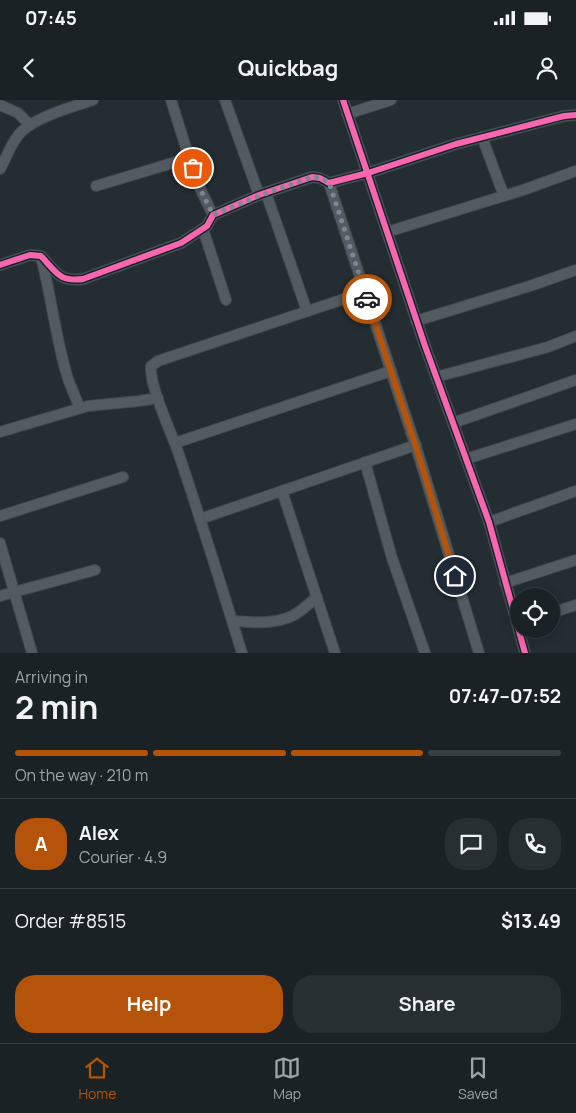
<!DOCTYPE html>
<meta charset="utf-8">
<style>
body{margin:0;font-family:Manrope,sans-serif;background:#272f32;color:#f1f3f6;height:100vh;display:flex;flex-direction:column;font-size:19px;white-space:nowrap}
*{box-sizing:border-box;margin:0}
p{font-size:16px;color:#9fa4a7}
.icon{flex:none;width:28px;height:28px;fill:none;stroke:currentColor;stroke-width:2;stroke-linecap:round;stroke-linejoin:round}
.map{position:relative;height:553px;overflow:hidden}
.drawer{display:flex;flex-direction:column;background:#1a2226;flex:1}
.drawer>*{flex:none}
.fabs{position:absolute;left:510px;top:488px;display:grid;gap:10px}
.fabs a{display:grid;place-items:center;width:50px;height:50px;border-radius:50%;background:#1a2226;box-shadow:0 2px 12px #0003,0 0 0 1px #383f43;font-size:25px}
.pin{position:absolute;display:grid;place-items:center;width:42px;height:42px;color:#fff;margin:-21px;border:2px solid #fff;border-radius:50%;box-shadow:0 1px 5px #0007}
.courier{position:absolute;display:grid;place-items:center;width:50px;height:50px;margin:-25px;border:4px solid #b45309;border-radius:50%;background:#fff;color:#222;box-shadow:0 1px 6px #0007}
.head em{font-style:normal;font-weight:700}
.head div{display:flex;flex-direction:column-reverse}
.head{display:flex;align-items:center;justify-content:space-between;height:85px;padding:0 15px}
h1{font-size:32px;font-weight:700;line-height:38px}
.bar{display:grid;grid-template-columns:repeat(4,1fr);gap:8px 5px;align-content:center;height:60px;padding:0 15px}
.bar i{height:6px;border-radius:4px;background:#383f43}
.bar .on{background:#b45309}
.bar p{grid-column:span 4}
.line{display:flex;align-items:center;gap:12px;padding:0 15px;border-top:1px solid #383f43}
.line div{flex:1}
.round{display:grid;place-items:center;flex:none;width:52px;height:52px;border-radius:20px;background:#272f32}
.button{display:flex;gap:10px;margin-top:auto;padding:10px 15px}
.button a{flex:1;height:58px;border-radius:20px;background:#b45309;color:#fff;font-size:20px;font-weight:700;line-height:58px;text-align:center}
.button a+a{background:#272f32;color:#f1f3f6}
.status{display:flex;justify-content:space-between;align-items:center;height:35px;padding:0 25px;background:#1a2226;direction:ltr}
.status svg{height:14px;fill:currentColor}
header{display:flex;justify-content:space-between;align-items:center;height:65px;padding:0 15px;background:#1a2226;font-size:22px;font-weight:700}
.dock{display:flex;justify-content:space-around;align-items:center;height:70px;border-top:1px solid #383f43;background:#1a2226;font-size:14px;color:#9fa4a7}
.dock a{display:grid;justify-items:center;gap:2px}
.dock .on{color:#b45309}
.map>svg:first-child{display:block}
</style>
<div class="status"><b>07:45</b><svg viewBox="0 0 49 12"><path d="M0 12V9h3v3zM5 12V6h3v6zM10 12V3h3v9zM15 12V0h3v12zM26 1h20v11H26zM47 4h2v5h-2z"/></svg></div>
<header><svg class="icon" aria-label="back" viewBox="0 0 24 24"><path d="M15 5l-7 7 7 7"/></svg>Quickbag<svg class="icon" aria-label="person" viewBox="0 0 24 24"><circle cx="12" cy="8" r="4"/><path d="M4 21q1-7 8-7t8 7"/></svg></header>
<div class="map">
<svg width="576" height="553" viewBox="0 0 576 553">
<rect width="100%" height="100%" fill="#232d32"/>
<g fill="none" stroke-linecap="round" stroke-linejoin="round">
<g stroke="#41484d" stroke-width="12">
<g id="minor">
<path d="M171 0 196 80 213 115"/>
<path d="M225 0 259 95"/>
<path d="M343 0 425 246 489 422 525 553"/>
<path d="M0 5 18 13 30 25"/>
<path d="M347 14 391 0"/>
<path d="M482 37 504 96"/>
<path d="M0 69C7 57 11 42 21 32 38 16 72 7 93 0"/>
<path d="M329 83 418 353 479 553"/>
<path d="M96 86 189 58"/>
<path d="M266 93 307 211"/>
<path d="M203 129 226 200"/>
<path d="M387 132 523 90 576 71"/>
<path d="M41 157C51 195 55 234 66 272 69 284 75 296 80 308"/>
<path d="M0 165 30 155 41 156C56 172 59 182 83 179L181 143 207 126 213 115 259 95 312 77 320 78 329 83 368 73 456 44 564 16 576 15"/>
<path d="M416 221 530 186 576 170"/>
<path d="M436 277 548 247 576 236"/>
<path d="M453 323 576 280"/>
<path d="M0 332 88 306 139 301 158 298"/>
<path d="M175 343 391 271"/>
<path d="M466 359 576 324"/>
<path d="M365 362 392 458 425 553"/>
<path d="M282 391 335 553"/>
<path d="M0 416 123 377"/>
<path d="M200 419 416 345"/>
<path d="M489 422 576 391"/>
<path d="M0 443 32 553"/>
<path d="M505 483 576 460"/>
<path d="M0 496 95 470"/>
<path d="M551 513 576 505"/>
<path d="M232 521C248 522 268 524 284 519 297 516 307 505 317 497"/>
<path d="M242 553C221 485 200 416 177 349 170 330 149 284 151 266L158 261 365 192"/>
</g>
</g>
<use href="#minor" stroke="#525b61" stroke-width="10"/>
<g stroke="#17242c" stroke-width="9">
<g id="cycleway">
<path d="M343 0 425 246 489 422 525 553"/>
<path d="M0 165 30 155 41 156C56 172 59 182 83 179L181 143 207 126 213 115 259 95 312 77 320 78 329 83 368 73 456 44 564 16 576 15"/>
</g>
</g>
<use href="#cycleway" stroke="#f766af" stroke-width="6"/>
</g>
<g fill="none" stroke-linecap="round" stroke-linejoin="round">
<path stroke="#7b8992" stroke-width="5" stroke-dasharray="0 9" d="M193 68 196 80 213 115 259 96 312 77 320 78 329 82 367 199"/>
<path stroke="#b45309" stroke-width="6" d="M367 199 418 353 455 476"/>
</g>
</svg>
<div class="fabs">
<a><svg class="icon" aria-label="locate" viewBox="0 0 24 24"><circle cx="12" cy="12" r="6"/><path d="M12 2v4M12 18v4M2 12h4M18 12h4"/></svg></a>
</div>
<div class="pin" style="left:193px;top:68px;background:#ea580c"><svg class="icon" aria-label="bag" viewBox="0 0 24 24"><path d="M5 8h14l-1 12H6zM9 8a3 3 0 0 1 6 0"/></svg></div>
<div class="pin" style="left:455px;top:476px;background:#1f2937"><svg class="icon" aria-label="home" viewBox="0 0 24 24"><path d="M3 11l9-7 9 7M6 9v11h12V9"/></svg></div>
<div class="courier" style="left:367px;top:199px"><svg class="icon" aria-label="car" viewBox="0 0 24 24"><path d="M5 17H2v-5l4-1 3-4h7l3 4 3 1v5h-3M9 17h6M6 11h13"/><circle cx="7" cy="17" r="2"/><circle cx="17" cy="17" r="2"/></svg></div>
</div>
<section class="drawer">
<div class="head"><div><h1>2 min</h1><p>Arriving in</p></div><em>07:47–07:52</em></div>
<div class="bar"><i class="on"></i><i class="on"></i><i class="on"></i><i></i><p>On the way · 210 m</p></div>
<div class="line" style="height:90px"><b class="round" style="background:#b45309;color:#fff">A</b><div><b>Alex</b><p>Courier · 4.9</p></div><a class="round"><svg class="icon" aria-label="chat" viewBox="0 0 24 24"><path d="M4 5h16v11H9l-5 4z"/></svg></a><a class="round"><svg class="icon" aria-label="phone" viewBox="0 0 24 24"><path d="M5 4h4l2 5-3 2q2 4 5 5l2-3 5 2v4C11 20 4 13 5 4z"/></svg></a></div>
<div class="line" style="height:65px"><div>Order #8515</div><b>$13.49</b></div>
<div class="button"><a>Help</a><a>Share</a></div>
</section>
<nav class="dock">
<a class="on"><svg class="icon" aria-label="home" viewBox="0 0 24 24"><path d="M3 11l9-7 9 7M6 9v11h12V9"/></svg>Home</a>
<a><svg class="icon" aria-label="map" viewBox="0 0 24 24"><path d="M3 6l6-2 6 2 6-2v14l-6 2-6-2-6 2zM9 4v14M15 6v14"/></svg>Map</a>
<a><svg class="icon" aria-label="saved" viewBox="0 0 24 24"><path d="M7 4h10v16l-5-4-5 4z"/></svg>Saved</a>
</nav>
